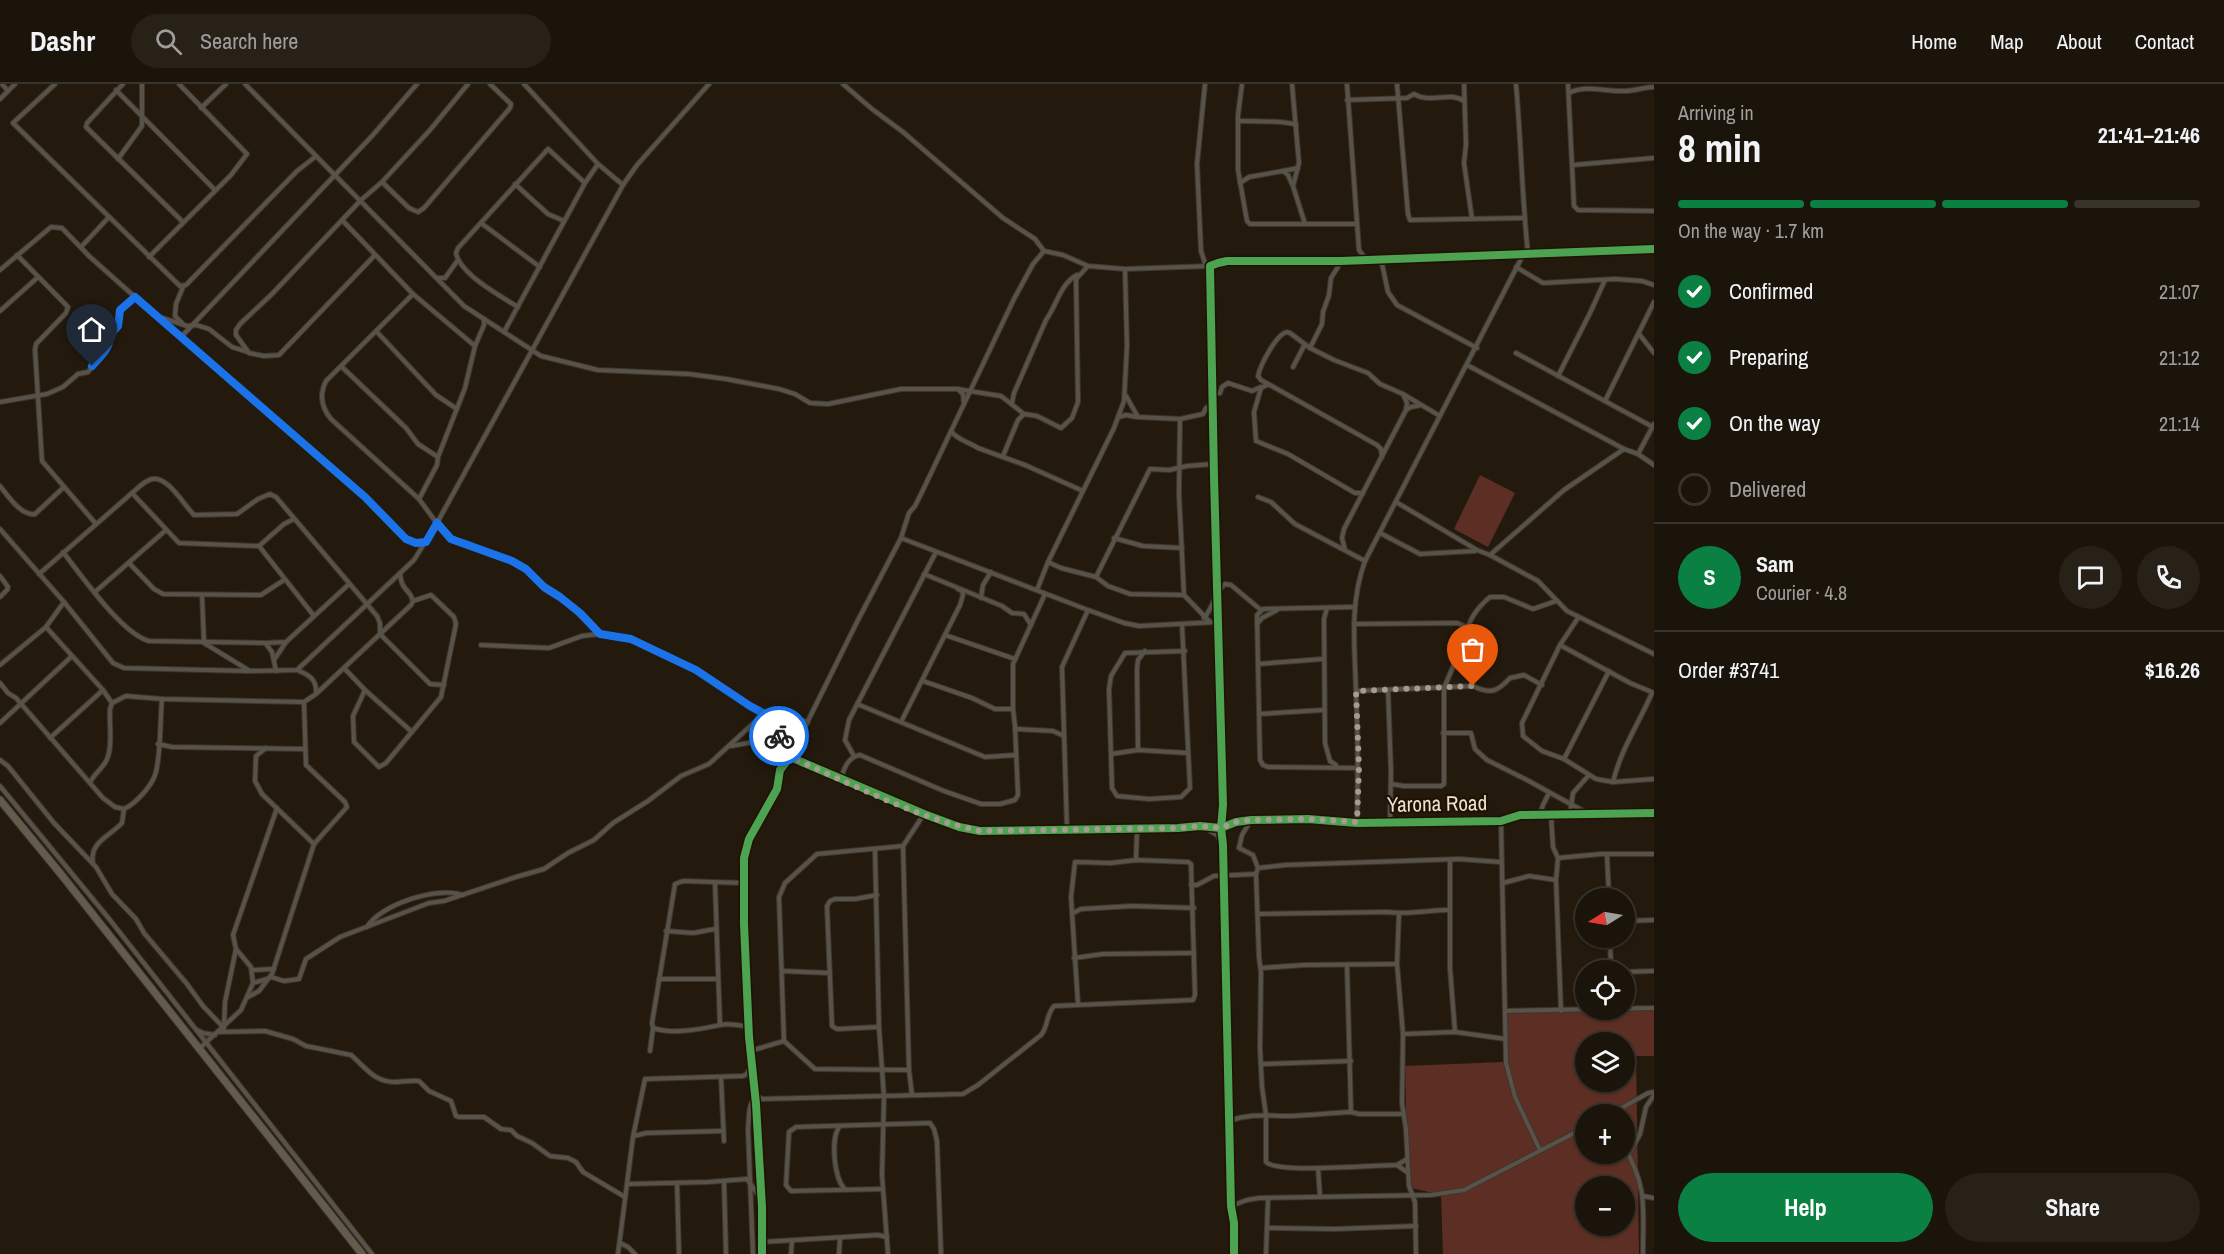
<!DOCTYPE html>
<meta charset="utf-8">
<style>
body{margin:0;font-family:"Archivo Narrow",sans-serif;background:#272118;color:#f1f3f6;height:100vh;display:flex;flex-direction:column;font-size:22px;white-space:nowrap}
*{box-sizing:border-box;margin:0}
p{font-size:20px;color:#9f9e9c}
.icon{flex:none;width:33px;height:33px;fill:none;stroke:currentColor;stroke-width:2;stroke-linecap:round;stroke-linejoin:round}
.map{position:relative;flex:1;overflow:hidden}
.panel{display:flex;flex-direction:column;background:#1a140a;width:570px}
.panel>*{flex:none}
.needle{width:39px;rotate:259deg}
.buttons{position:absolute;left:1575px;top:804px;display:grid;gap:12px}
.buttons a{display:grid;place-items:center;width:60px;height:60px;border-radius:50%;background:#1a140a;box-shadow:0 2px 4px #0004,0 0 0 2px #38332b;font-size:30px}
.pin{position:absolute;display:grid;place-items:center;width:51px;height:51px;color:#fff;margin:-62px -26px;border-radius:50% 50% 50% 0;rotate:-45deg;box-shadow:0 0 6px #0007}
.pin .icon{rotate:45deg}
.courier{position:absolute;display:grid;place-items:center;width:60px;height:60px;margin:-30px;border:4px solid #1a73e8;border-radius:50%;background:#fff;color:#222;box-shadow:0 2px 8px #0007}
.headline em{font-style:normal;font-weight:700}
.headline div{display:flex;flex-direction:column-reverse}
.headline{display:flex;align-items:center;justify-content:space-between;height:102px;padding:0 24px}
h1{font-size:39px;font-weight:700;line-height:45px}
.bar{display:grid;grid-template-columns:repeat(4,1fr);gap:9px 6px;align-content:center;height:72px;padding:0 24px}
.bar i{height:8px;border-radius:4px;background:#38332b}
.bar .active{background:#0b8043}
.bar p{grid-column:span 4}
.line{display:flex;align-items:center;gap:15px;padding:0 24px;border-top:2px solid #38332b}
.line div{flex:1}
.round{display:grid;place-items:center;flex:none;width:63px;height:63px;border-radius:32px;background:#272118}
ol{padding:0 24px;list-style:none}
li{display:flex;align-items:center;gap:18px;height:66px}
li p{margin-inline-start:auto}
li .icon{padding:6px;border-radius:50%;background:#0b8043;color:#fff;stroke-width:4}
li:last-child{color:#9f9e9c}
li i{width:33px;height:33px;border:3px solid #38332b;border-radius:50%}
.primary-button{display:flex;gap:12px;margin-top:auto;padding:12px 24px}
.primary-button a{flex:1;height:69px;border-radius:36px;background:#0b8043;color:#fff;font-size:24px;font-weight:700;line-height:69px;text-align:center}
.primary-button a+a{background:#272118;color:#f1f3f6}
header{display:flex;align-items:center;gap:36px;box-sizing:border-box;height:84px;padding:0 30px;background:#1a140a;border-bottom:2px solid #38332b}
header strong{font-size:28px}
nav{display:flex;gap:33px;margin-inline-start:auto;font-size:21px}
.search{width:420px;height:54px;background:#272118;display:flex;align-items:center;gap:15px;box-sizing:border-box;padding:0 21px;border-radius:33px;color:#9f9e9c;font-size:22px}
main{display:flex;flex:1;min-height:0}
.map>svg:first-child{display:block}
</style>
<header>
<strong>Dashr</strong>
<div class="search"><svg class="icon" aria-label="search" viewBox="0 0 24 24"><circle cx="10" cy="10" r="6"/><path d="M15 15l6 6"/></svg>Search here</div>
<nav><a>Home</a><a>Map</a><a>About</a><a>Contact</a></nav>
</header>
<main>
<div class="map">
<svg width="1654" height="1170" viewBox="0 0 1654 1170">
<rect width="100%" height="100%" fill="#231a0d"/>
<g fill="#5d2f24" fill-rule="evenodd">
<path d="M1480 391 1515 409 1488 463 1454 445Z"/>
<path d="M1654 923V972H1636L1639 1170H1443L1441 1111 1408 1103 1405 982 1503 978 1507 930ZM1586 958H1624V998H1586ZM1586 1030H1624V1070H1586ZM1586 1102H1624V1142H1586Z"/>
</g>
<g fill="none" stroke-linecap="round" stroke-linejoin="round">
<g stroke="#3d362e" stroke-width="6">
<g id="street">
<path d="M2 0 8 7"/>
<path d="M55 0 13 39 180 202 186 201 297 87 315 73"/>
<path d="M123 0 87 39 86 43 183 138"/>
<path d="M245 0 464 222 541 272 598 286 689 290 726 295 779 305 795 310 810 319 828 320 901 305H957L1001 312 1024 330"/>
<path d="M524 0 598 80 623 101"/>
<path d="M843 0 872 25 903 48 1003 134 1035 155 1044 167 1063 171 1088 182 1125 185 1210 182"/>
<path d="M1205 0 1197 80 1201 167 1206 182"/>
<path d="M1242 0 1238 31V86L1247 137 1250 140H1357"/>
<path d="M1292 0 1299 79 1293 102 1305 140"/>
<path d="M1347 0 1359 166 1366 175"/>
<path d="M1397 0 1408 130 1410 136 1524 134"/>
<path d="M1464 0 1466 60 1464 79 1472 135"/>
<path d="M1516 0C1521 57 1522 113 1528 170"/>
<path d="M1568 0 1574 122 1578 126 1654 127"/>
<path d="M116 6 215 106"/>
<path d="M1569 9C1585 0 1607 8 1625 7 1635 7 1644 3 1654 3"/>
<path d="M0 15 15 0"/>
<path d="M1347 16 1407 14 1414 10C1430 20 1449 7 1464 17"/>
<path d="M201 24 226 0"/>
<path d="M1238 37C1249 37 1289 37 1296 41"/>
<path d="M118 75 142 42V0"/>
<path d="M1573 81 1654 74"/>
<path d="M1283 87 1298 84"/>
<path d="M382 98 409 124 418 128 424 124 510 24 511 20 490 0"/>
<path d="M1240 99 1249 93 1283 87 1288 91 1292 100"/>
<path d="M515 100 548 130 564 137"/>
<path d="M343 137 413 210 475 262"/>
<path d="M481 139 540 183"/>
<path d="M81 163 109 133"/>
<path d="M17 171 68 223 66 229 36 260 35 266 42 377 96 440"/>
<path d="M375 171 279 271 264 272 249 269 236 251V246L240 240 272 210 361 116 382 98 430 46 468 0"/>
<path d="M149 173 231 91 247 70 179 0"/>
<path d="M1381 175 1388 208 1397 221 1477 264"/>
<path d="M1516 183 1543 199 1615 195 1642 197 1654 201"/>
<path d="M0 186 51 143 62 144 89 172 135 213 365 413 406 455 416 459 425 458"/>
<path d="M438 194H445L458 176"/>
<path d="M413 210 326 297C319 311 321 323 331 335L419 415 441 445 451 455 468 460 490 470 505 474 526 485 550 508 569 520 600 550 631 556 696 586 750 622 769 632 773 635 784 665 790 673"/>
<path d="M518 223C500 212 460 190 456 169L458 164 548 65 585 99"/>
<path d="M0 227 37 194"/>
<path d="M163 234 187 242 196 241 209 245 232 263 248 268"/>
<path d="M182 239 175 232 176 220 183 203"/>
<path d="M377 248 436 311 457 325"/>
<path d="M504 248 585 99 598 80"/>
<path d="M1639 250 1654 269"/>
<path d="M182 252 372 52 417 0"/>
<path d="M1310 264 1322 240 1323 228 1329 211 1331 194 1341 178"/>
<path d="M1516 269 1653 343"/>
<path d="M1467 281 1624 365 1638 370 1654 381"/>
<path d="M342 283 406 344 418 360 438 373"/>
<path d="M1293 283 1305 260"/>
<path d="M1558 292 1590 229 1605 196"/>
<path d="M1267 301 1261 304 1254 328 1256 357 1288 370 1355 409H1363"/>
<path d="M958 305 963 310 964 320"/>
<path d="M1212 310 1220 309 1222 303 1228 299 1252 307 1261 303"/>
<path d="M1403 310 1407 319 1406 325"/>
<path d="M1126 312 1138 333 1180 335 1179 410 1184 511 1209 537"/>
<path d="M1605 317 1654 218"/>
<path d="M0 318 47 310 63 303 78 290 88 288 107 264 110 258 109 251 118 242 120 226 135 213"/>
<path d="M1012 319 1014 309 1046 236C1057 221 1060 200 1077 191"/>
<path d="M1118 333 1126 331 1137 333"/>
<path d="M1180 335 1203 330 1206 324 1212 321"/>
<path d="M951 347C957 356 969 358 978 364L1025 381 1083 407"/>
<path d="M1638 370 1654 340"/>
<path d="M1003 372 1018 336 1024 330 1037 332 1061 344 1072 334 1078 318 1076 195 1088 182"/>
<path d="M1382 373 1381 365 1377 361 1261 296 1258 292C1260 282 1276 250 1287 248L1290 249 1310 264 1334 276 1368 289 1380 300 1403 310 1440 332"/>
<path d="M0 402C8 412 21 432 35 430L64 403"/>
<path d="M132 409 179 459 259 462 284 440 294 435"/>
<path d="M1258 413 1271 418 1295 440 1365 477"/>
<path d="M419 415 437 381 438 373 465 304 475 262 484 241V235"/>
<path d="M1396 418 1477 466 1490 471 1538 497 1567 527 1654 570"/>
<path d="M0 445 64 518 113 579 124 584 248 587"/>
<path d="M1380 449 1420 470 1475 467"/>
<path d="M901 454 1088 526 1124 539 1139 542 1218 538"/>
<path d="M1114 454 1143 462 1182 464"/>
<path d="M259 462 314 532"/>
<path d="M1345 466 1342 454 1344 445 1406 326 1411 323 1421 321"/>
<path d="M63 468C81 491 122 550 149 557L265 559 286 558 348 501"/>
<path d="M1490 471 1564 406 1624 365"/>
<path d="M1048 478 1061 484 1096 493 1108 502 1130 510 1184 511"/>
<path d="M129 479 154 505 163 510 261 511 284 496"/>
<path d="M400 489C402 509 409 503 413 517"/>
<path d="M39 490 132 409C138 404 144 397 152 395 167 391 184 421 194 431L237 430 258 415 270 410 276 413 377 532 380 539V550L430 600 444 601"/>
<path d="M924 490 1002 522 1012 529 1024 530 1031 541"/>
<path d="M0 492 8 503 7 506 0 513"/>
<path d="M1096 493 1150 385 1169 386 1187 382 1213 380"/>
<path d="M1037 506 1048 478 1114 344 1124 317 1127 262 1125 185"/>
<path d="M95 508 166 446"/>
<path d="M202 511 204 559 250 587 297 586 414 476 437 439 623 101 637 81 709 0"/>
<path d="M981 514 983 501 991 488"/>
<path d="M1354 523 1263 525 1257 531 1260 676 1263 681 1268 683 1358 684"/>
<path d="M1327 524 1324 535 1325 659 1330 677 1336 681"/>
<path d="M1204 534C1213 524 1215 508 1225 500L1231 501 1261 526"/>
<path d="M1578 534 1560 561 1522 639 1523 652 1542 667 1564 675 1596 695 1613 698 1654 695"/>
<path d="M1182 540 1190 704 1181 713 1149 715 1117 712 1112 704 1109 605 1111 592 1125 569 1185 567"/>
<path d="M1257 540 1262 534 1277 526"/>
<path d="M1354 540 1457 539 1467 543"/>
<path d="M46 543 103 606 112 619 110 625C109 640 113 661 107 675 103 685 94 689 90 699"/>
<path d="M945 551 1015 575"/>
<path d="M266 560 272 568 276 587"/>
<path d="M481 561 549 564 582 552 599 550"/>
<path d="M1560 561 1630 599 1654 609"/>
<path d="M274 576 286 558"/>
<path d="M1258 580 1323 575"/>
<path d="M0 581 46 543 64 518"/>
<path d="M344 584 365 606 412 648"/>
<path d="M297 586C309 591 317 595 316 609"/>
<path d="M923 597 972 614 995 625H1013"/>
<path d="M0 599 8 609 16 614 103 714 115 723 124 725C135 720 151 703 155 691 161 675 160 635 162 615"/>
<path d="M1388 606 1391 688 1390 738"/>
<path d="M1356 607 1473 602C1491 611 1498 607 1510 594L1524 591 1542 601"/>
<path d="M112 619 126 612 162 615 304 618 316 610 411 521 413 517 431 511 454 533 456 540 441 613 386 679 379 683 354 658 353 632 365 606"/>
<path d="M857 620 985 673 1016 671"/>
<path d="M1259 630 1324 626"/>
<path d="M901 638 960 521 963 511 962 507 958 505"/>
<path d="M0 639 72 572"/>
<path d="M1015 645 1053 647 1064 652"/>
<path d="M1443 649H1471L1475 665 1487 676 1525 695 1587 729"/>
<path d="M50 654 103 606"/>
<path d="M158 660 172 663 304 665"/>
<path d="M731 662C739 661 759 656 765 658 774 662 779 671 790 673"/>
<path d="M266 664 256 672 255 697 262 710 314 760"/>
<path d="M1138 666 1137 585 1138 576 1145 567"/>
<path d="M1111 670 1138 666 1188 669"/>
<path d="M854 672 845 656 849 636 936 468"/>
<path d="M790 673 858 536 901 454 909 429 915 422 922 408 1014 215 1033 180 1044 167"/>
<path d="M1564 675 1609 587"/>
<path d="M0 676 8 682 54 739 96 783 112 810 136 835 144 849 187 900 203 922 224 944"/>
<path d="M841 695C844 684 848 673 860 671L944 707 981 720H1000L1015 716 1018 711 1015 642 1013 625V580L1045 510"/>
<path d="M1613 698C1621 665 1639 639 1652 609"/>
<path d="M1391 700 1404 702H1441L1444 700V604L1466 552C1468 536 1478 523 1490 513H1504L1533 525 1556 517"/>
<path d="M0 702 110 836 372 1170"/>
<path d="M1540 730 1543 721 1549 709"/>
<path d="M1551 730 1553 763 1558 774 1556 796 1561 927"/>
<path d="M1570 730 1573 709 1589 691"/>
<path d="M1251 736 1242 751 1239 764 1253 771 1258 784"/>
<path d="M1501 737 1506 979 1515 1013 1540 1066"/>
<path d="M1357 739C1358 695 1358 652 1356 609 1355 563 1349 521 1365 477L1523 171"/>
<path d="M1205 744 1217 751 1223 761"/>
<path d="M1067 745 1062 583 1088 526"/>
<path d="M903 762 817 770 785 799 779 813 784 957 815 985 909 986"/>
<path d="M875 766 879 943 884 1013 882 1091 888 1170"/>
<path d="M1607 771 1609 814"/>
<path d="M1558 774 1601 770H1654"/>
<path d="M1136 776 1137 745"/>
<path d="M1450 776V884L1455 948"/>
<path d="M93 780C89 758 109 753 122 739L124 725"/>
<path d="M1256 790 1258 784 1285 781 1459 775 1500 778"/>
<path d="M715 799 720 941"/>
<path d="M1503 799 1529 792 1556 796"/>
<path d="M1191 801H1197L1214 792 1256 790 1259 873 1261 889 1260 964 1262 1003 1266 1031V1078C1278 1090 1375 1081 1397 1081L1407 1075"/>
<path d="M877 811 855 815H835L830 817 827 822 832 942 837 945 879 943"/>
<path d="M1073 829 1081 825 1132 822 1194 824"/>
<path d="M1258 830 1387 828C1407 831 1429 826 1450 826"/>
<path d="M1399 830 1397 880 1403 950 1402 1019 1406 1045 1409 1102 1415 1118 1416 1170"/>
<path d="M1624 837 1654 836"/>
<path d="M367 843C381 820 438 802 463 811"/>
<path d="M666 847 693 849 715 845"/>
<path d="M1610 854 1611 886"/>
<path d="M1074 874 1103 870 1194 869"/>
<path d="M1347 881 1351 1028"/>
<path d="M1261 884 1304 881 1397 880"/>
<path d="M252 886 274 885"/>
<path d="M782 887 830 889"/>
<path d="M1624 888 1654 887"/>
<path d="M271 893 284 897 299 895 306 875 340 853 429 819 444 817 516 793 544 785 568 769 594 756 613 739 648 717 681 692 709 680 758 635 781 631 808 638"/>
<path d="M659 895H718"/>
<path d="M253 899 251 883 236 865 233 851 277 724"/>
<path d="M248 913 259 907 272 890 314 760 347 723 345 718 306 681 304 618"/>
<path d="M1505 927 1654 924"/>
<path d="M224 943 225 918 236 865"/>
<path d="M653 944C673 951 700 945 720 941 729 939 739 941 749 943"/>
<path d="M197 946 203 949 215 951"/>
<path d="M218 948 265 947 293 955 306 962 351 971C365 983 374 998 395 998 403 998 411 996 419 997L429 1007 451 1017 456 1032 459 1033H484L501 1045 511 1046 517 1052 532 1059 550 1072 568 1074 576 1078 583 1088 625 1113"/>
<path d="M1403 950 1455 948 1506 955"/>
<path d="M200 964 241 926 253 899 267 895"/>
<path d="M650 967 653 944 652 939 675 800 683 797 744 799"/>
<path d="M750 967 784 957"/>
<path d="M1262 980 1351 977"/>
<path d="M721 993 724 1057"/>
<path d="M755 1010 762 1015 963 1010 978 1001 1041 951C1048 943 1046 931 1054 922L1193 916 1195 911 1191 780 1188 778 1136 776 1111 779 1075 778 1071 813 1078 920"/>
<path d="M912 1011 909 986 903 762 924 730"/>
<path d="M1611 1030 1648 1009 1654 1008"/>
<path d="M1229 1037C1251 1029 1268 1032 1290 1032 1311 1031 1331 1029 1351 1028L1359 1030H1403"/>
<path d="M840 1042C830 1053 834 1096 845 1105"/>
<path d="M634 1052 646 1049 722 1047"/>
<path d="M1624 1062C1648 1105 1643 1123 1643 1170"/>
<path d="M1629 1070 1640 1050 1646 1023 1654 1011"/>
<path d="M1397 1081 1407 1088"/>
<path d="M1318 1084 1320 1113"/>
<path d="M724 1097 726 1170"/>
<path d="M677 1099 679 1170"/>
<path d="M628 1100 708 1098 747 1095 759 1112"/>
<path d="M883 1105 791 1107 786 1101 789 1048 796 1043 930 1039 934 1045 937 1057 941 1170"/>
<path d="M1643 1112 1654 1114"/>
<path d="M1231 1122 1247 1116 1259 1114 1431 1111 1464 1106 1586 1043"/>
<path d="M1267 1144 1335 1145 1416 1142"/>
<path d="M762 1158 878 1151 887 1153"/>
<path d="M620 1159 628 1163 635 1170"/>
<path d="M618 1170 633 1053 645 995 743 992 747 990 750 984"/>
<path d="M753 1170 748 1045C749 1036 748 1022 754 1015"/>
<path d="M762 1170V1123L756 1020 749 953 744 840V774L749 755 777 705 780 686 790 673 924 730 959 743 980 747 1178 744 1200 742 1221 744 1236 738 1251 736 1308 735 1357 739 1501 737 1520 731 1654 729"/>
<path d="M791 1170 792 1157"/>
<path d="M839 1170 840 1154"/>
<path d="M1234 1170V1139L1231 1122 1223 761 1221 744 1223 721 1214 393 1210 182 1218 179 1227 177H1341L1654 165"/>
<path d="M1266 1170 1268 1115"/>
</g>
</g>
<g stroke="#3d362e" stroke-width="9">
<path id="highway" d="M0 716 60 789 362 1170"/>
</g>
<use href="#street" stroke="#595248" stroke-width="4"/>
<use href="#highway" stroke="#635c4c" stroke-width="7"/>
<g stroke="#211200" stroke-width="11">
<g id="cycleway">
<path d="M762 1170V1123L756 1020 749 953 744 840V774L749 755 777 705 780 686 790 673 924 730 959 743 980 747 1178 744 1200 742 1221 744 1236 738 1251 736 1308 735 1357 739 1501 737 1520 731 1654 729"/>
<path d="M1234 1170V1139L1231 1122 1223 761 1221 744 1223 721 1214 393 1210 182 1218 179 1227 177H1341L1654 165"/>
</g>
</g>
<use href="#cycleway" stroke="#4ca352" stroke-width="8"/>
</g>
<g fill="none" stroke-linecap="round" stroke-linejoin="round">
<path stroke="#a69b8e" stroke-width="6" stroke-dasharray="0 10.8" d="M779 652 784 665 790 673C850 699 916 734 980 747L1178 744 1200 742 1221 744 1236 738 1251 736 1308 735 1357 738 1359 684 1356 607 1473 602"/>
<path stroke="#1a73e8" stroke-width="8" d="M92 282C101 272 110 265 110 251L118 242 120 226 135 213 365 413 406 455 416 459 426 458 437 439 451 455 512 477 526 485 544 503 560 513 580 529 600 550 631 555 696 586 750 622 772 634 779 652"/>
</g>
<g text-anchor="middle" stroke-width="4.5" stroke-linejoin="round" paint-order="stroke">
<g font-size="21" fill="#ece1d4" stroke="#211200">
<text transform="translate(1437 720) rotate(-1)" y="7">Yarona Road</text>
</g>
</g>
</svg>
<div class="buttons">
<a><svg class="needle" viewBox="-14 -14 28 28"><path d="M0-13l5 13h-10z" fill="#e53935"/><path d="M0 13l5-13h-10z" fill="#9f9e9c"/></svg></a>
<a><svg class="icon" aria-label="locate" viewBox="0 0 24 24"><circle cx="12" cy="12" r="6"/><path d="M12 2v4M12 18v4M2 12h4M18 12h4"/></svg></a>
<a><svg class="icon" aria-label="layers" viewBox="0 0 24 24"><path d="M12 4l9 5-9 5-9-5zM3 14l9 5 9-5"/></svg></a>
<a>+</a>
<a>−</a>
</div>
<div class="pin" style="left:1473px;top:602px;background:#ea580c"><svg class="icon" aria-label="bag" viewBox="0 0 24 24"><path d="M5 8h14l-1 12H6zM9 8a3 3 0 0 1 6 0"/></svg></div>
<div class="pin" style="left:92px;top:282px;background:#1f2937"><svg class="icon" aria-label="home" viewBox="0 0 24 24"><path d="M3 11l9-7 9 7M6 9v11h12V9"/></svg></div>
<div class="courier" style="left:779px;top:652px"><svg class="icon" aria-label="bike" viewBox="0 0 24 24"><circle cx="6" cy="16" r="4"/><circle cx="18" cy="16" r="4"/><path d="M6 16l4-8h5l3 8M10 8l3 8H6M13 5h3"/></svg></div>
</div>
<section class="panel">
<div class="headline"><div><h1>8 min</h1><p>Arriving in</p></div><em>21:41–21:46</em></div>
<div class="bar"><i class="active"></i><i class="active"></i><i class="active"></i><i></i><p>On the way · 1.7 km</p></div>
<ol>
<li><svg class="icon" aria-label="check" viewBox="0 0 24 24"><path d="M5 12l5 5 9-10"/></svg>Confirmed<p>21:07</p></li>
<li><svg class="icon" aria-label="check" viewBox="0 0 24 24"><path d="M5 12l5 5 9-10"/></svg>Preparing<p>21:12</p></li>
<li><svg class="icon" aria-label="check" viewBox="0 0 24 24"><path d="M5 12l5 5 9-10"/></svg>On the way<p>21:14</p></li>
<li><i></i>Delivered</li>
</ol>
<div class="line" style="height:108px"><b class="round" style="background:#0b8043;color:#fff">S</b><div><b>Sam</b><p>Courier · 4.8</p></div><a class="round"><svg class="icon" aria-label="chat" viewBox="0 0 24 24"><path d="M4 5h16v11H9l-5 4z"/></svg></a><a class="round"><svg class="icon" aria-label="phone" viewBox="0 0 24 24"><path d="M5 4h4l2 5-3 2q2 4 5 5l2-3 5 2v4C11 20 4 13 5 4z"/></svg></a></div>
<div class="line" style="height:78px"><div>Order #3741</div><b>$16.26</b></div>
<div class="primary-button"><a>Help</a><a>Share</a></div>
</section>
</main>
